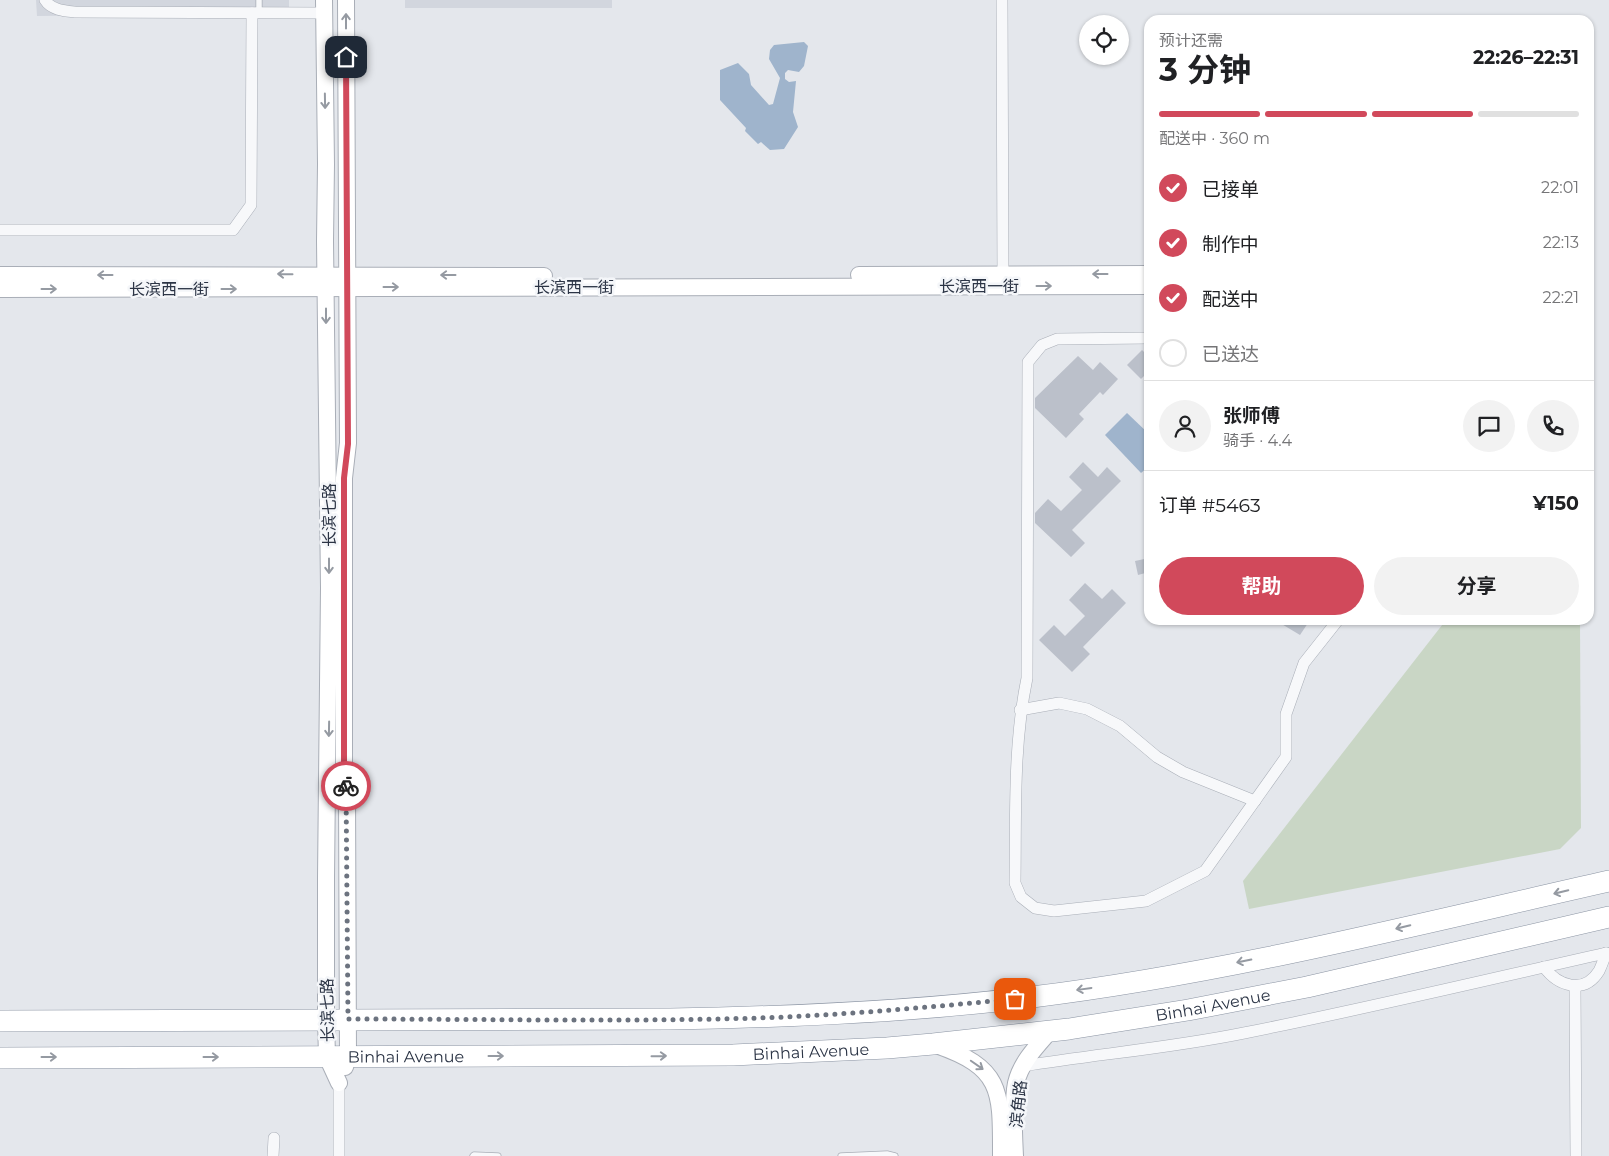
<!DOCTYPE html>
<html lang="zh">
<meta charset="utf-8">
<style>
body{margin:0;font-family:Montserrat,"Noto Sans SC",sans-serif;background:#f2f2f2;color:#202124;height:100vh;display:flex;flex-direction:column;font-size:19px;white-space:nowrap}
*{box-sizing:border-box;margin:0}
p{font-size:16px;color:#757577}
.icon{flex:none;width:28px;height:28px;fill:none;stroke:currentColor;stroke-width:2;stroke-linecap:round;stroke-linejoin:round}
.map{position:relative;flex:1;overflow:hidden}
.side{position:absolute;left:1144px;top:15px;width:450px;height:610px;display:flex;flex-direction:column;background:#fff;border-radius:15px;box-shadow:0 1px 4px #0004}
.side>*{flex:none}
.fabs{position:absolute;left:1079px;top:15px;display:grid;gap:10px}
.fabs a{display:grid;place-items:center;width:50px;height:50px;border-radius:50%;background:#fff;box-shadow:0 1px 4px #0004;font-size:25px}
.pin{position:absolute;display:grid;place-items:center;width:42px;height:42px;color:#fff;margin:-21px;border-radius:10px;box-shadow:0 2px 8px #0006}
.courier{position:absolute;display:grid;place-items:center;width:50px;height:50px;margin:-25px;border:4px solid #d1495b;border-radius:50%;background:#fff;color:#222;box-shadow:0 1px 6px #0007}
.summary em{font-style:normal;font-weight:700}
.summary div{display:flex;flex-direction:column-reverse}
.summary{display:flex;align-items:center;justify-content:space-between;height:85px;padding:0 15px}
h1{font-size:32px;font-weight:700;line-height:38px}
.bar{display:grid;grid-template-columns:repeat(4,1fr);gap:8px 5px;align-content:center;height:60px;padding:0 15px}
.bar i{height:6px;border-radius:4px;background:#e0e0e0}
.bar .current{background:#d1495b}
.bar p{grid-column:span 4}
.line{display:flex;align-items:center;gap:12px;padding:0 15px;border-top:1px solid #e0e0e0}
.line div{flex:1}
.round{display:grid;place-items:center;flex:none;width:52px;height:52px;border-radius:26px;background:#f2f2f2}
ol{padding:0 15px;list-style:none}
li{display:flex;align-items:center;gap:15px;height:55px}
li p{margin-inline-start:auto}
li .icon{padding:5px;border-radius:50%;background:#d1495b;color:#fff;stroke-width:4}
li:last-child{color:#757577}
li i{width:28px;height:28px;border:2px solid #e0e0e0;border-radius:50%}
.cta{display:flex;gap:10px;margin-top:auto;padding:10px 15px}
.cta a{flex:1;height:58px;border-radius:30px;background:#d1495b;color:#fff;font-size:20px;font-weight:700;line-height:58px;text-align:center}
.cta a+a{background:#f2f2f2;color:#202124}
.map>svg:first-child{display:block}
</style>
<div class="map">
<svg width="1609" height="1156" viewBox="0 0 1609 1156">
<rect width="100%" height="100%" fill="#e4e7ec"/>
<g fill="#d2d6de">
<path d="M36 0H289V13L37 16Z"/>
<rect x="405" y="0" width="207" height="8"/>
</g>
<path fill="#c9d6c5" d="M1446 620H1580L1581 828 1560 849 1249 909 1243 881Z"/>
<g fill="#9fb4cc">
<path d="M804 42 808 46 804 66 799 72 788 70 785 73V79L789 82 796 81 793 112 798 127 784 149 770 150 761 142 758 144 745 131 746 128 720 100V70L738 63 749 74 751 85 769 105 773 104 780 78 769 59 770 50 774 45Z"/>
<path d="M1127 413 1149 434V466L1141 473 1105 435Z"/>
</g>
<g fill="#bbc0ca">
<path d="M1142 350 1149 357V371L1141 379 1127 365Z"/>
<path d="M1078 356 1093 370 1100 362 1118 379 1103 395 1100 392 1079 414 1084 419 1066 438 1035 408V398Z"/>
<path d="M1083 462 1098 477 1107 467 1121 481 1072 530 1085 543 1071 557 1035 523V513L1048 499 1061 511 1082 490 1069 477Z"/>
<path d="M1149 558V572L1138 575 1135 561Z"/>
<path d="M1085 583 1102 599 1112 589 1126 603 1083 647 1090 654 1072 672 1039 640 1054 625 1065 636 1085 616 1069 600Z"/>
<path d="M1275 620H1310L1300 635Z"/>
</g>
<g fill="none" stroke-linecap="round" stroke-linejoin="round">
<g stroke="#a9aeb7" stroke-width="7">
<g id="lane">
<path d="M259 0V13"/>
<path d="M473 1156 474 1155 498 1156"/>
<path d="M841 1156 887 1154 895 1156"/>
</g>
</g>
<g stroke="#a9aeb7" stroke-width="12">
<g id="street">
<path d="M45 0C51 10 65 11 75 12L324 13"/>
<path d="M1002 0 1003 282"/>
<path d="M0 230H233L251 205 252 13"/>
<path d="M1149 338 1057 339 1042 345 1028 362 1027 678C1013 746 1016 815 1015 883L1021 897 1035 908 1054 911 1146 901 1205 871 1286 757V714L1304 663 1338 620"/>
<path d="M1020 710 1059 703 1087 709 1120 726 1157 757 1183 772 1255 801"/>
<path d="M1544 967C1558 986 1584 995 1599 971 1602 965 1604 959 1606 953"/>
<path d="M1575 986 1576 1156"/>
<path d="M1023 1066C1097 1054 1171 1048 1244 1033 1365 1009 1486 980 1606 953"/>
<path d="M339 1083V1156"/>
<path d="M273 1156 274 1138"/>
</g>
</g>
<g stroke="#a9aeb7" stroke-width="18">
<g id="secondary">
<path d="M324 0 326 164 325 241 329 588 326 878V1019L327 1057 339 1083"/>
<path d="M0 275 544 276"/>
<path d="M859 275 1149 274"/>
<path d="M0 289 1149 286"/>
<path d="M936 1045C1003 1068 1001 1091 1001 1156"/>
<path d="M345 1067 348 1057 347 790 344 777V478L348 443 346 0"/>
<path d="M1015 1156C1014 1135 1012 1102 1016 1083 1021 1062 1037 1046 1050 1031"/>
</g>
</g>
<g stroke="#8b94a3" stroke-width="22">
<g id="highway">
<path d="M0 1021 670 1019C791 1017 912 1012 1032 997 1227 973 1418 924 1609 881"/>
<path id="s1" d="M0 1058 733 1055 887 1048 933 1044 1069 1029 1188 1010 1307 987 1609 917"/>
</g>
</g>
<use href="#lane" stroke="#f7f8fa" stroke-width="5.5"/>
<use href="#street" stroke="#f7f8fa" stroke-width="11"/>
<use href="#secondary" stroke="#fff" stroke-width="16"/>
<use href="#highway" stroke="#fff" stroke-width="21"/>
</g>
<defs><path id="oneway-shaft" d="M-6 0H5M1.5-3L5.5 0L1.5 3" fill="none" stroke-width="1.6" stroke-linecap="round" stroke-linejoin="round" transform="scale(1.25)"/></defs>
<g stroke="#959aa2">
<use href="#oneway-shaft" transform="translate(346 21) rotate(-90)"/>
<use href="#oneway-shaft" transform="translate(325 101) rotate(89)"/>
<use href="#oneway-shaft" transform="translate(285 274) rotate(-179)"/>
<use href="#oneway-shaft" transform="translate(1100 274) rotate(-180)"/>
<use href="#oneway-shaft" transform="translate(105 275) rotate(180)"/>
<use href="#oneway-shaft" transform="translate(448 275) rotate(-180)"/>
<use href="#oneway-shaft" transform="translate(1044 286)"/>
<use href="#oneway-shaft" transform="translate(391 287)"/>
<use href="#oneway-shaft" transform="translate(49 289)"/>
<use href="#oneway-shaft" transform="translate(229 289)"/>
<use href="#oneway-shaft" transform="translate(326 316) rotate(90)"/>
<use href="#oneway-shaft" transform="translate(329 566) rotate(90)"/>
<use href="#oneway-shaft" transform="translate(329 729) rotate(91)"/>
<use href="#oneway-shaft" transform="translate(1561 892) rotate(167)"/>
<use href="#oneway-shaft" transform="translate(1403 927) rotate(167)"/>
<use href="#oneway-shaft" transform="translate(1244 961) rotate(169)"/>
<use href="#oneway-shaft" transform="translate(1084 989) rotate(172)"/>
<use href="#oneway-shaft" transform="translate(496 1056)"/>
<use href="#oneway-shaft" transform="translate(659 1056) rotate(-1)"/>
<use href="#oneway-shaft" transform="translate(49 1057)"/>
<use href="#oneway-shaft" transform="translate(211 1057)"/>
<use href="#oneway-shaft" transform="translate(977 1065) rotate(35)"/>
</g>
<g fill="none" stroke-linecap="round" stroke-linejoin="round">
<path stroke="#6c737f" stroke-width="5" stroke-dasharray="0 9" d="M346 786 348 1019C485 1019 622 1022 759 1018 845 1015 930 1007 1015 999"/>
<path stroke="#d1495b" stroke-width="6" d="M346 786 344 777V478L348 444 346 57"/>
</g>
<g text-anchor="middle" stroke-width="5" stroke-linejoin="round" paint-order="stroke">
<g font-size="16" fill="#2b3445" stroke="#f4f6f9">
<text x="979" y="292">长滨西一街</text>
<text x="574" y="293">长滨西一街</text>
<text x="169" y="295">长滨西一街</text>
<text transform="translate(329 515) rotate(-90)" y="6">长滨七路</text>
<text dy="6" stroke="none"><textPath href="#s1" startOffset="1216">Binhai Avenue</textPath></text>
<text transform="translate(327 1010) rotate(-91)" y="6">长滨七路</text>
<text dy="6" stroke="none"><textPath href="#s1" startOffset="811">Binhai Avenue</textPath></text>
<text dy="6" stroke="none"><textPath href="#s1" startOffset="406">Binhai Avenue</textPath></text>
<text transform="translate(1018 1104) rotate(-84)" y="6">滨角路</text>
</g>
</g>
</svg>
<div class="fabs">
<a><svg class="icon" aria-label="locate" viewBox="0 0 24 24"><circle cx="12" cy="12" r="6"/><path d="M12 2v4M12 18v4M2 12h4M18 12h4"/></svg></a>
</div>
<div class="pin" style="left:1015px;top:999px;background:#ea580c"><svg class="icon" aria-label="bag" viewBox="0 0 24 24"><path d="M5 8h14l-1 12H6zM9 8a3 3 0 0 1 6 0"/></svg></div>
<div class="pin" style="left:346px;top:57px;background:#1f2937"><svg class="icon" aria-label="home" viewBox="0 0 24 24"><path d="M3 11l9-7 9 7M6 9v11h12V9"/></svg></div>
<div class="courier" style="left:346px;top:786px"><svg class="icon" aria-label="bike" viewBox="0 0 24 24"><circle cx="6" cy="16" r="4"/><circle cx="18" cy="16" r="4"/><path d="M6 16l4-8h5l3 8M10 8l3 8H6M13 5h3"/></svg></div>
<section class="side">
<div class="summary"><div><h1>3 分钟</h1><p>预计还需</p></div><em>22:26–22:31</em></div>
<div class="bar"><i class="current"></i><i class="current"></i><i class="current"></i><i></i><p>配送中 · 360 m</p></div>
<ol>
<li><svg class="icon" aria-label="check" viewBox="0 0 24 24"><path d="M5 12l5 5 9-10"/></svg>已接单<p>22:01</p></li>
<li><svg class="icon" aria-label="check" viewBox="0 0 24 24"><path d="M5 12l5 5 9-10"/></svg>制作中<p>22:13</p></li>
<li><svg class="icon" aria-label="check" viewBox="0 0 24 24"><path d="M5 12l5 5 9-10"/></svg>配送中<p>22:21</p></li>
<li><i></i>已送达</li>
</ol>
<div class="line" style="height:90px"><a class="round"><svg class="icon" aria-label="person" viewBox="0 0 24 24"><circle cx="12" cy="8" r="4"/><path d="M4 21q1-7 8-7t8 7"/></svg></a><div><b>张师傅</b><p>骑手 · 4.4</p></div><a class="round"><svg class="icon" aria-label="chat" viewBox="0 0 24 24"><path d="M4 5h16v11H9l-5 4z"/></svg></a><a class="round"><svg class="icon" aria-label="phone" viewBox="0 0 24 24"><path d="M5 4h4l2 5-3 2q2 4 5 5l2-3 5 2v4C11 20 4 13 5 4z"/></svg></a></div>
<div class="line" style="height:65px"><div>订单 #5463</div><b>¥150</b></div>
<div class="cta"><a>帮助</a><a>分享</a></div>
</section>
</div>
